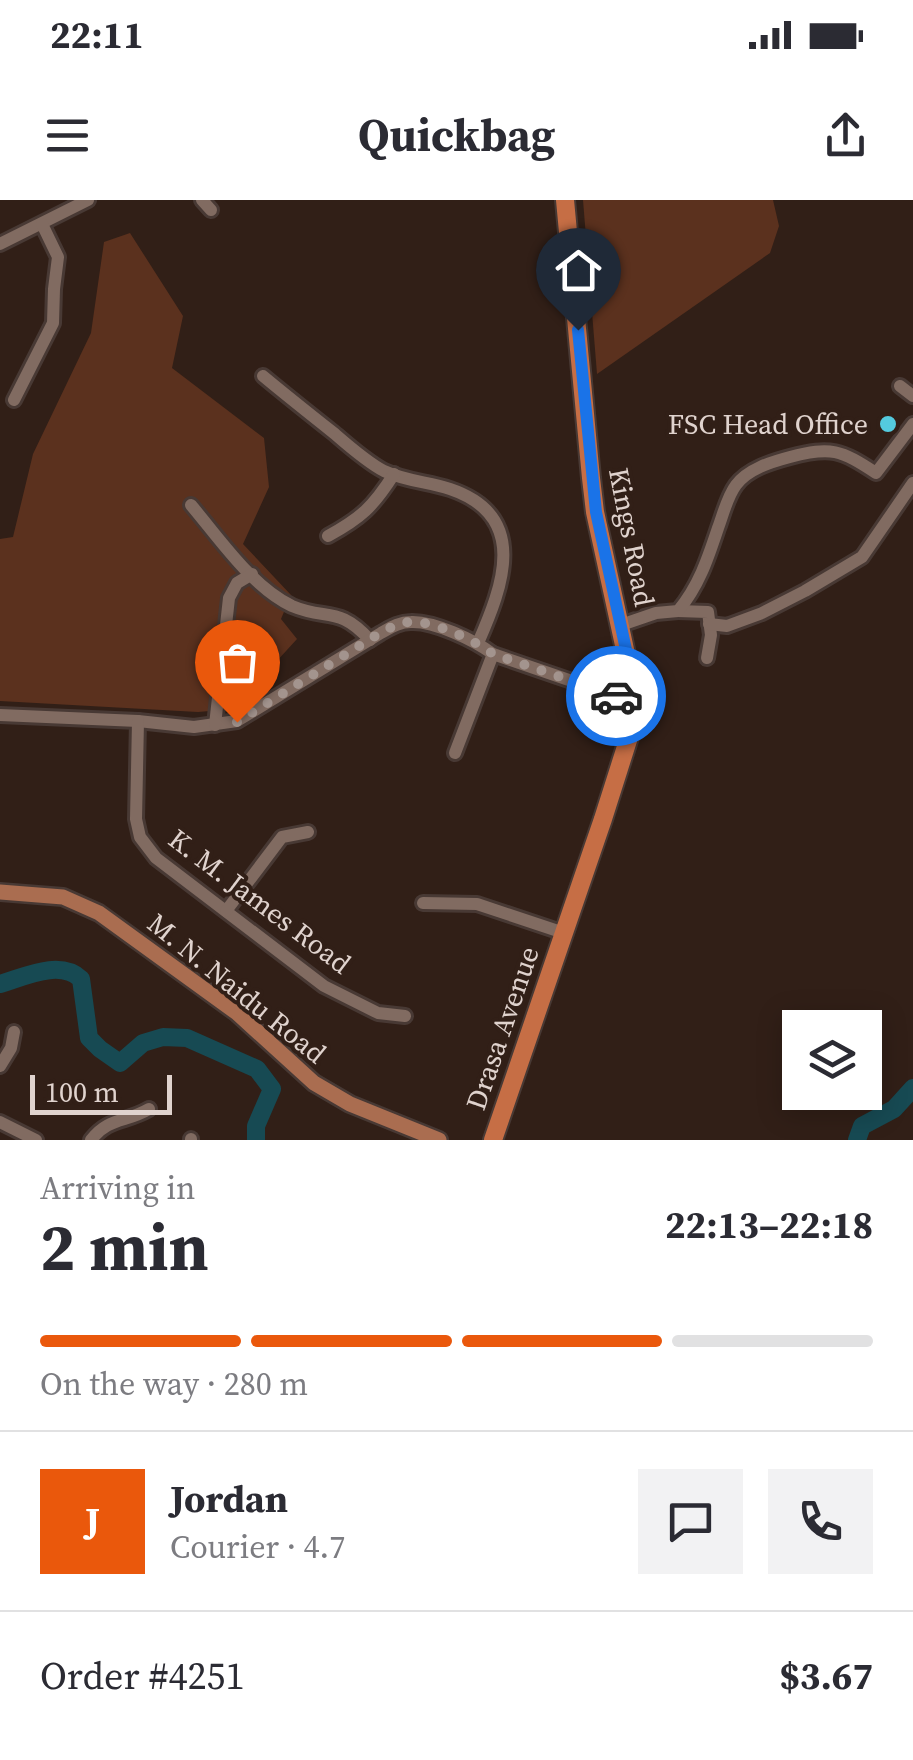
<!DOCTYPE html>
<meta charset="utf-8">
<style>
body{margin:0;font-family:"Source Serif 4",serif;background:#f2f2f3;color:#2b2b33;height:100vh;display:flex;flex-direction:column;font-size:38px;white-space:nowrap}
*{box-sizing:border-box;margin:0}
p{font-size:32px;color:#7c7c81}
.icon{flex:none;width:55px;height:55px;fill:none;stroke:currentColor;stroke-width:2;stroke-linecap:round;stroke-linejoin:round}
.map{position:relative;height:940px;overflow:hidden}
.details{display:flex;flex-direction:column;background:#fff;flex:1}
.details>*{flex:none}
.controls{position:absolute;left:782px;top:810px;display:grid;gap:20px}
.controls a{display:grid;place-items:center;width:100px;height:100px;border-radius:0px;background:#fff;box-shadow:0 5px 25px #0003;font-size:50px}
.scale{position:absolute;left:30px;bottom:25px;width:142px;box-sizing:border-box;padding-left:10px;border:5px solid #e0d3ce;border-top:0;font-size:28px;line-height:35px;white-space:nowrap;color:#e0d3ce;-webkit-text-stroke:8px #311f17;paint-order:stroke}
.pin{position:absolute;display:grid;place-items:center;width:85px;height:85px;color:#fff;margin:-102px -42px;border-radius:50% 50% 50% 0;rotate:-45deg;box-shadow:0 0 10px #0007}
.pin .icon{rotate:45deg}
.courier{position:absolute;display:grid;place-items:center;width:100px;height:100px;margin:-50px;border:8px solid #1a73e8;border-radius:50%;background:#fff;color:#222;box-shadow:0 2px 12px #0007}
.summary em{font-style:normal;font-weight:700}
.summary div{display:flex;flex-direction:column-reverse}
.summary{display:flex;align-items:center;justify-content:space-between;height:170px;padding:0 40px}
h1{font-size:65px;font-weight:700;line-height:75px}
.bar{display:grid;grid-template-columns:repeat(4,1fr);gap:15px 10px;align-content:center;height:120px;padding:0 40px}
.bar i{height:12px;border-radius:8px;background:#e1e1e2}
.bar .on{background:#ea580c}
.bar p{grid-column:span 4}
.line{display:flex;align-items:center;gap:25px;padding:0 40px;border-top:2px solid #e1e1e2}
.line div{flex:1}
.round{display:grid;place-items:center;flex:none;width:105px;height:105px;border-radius:0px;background:#f2f2f3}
.status{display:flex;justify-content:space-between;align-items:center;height:70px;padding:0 50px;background:#fff;direction:ltr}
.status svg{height:28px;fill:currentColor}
header{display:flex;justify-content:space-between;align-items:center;height:130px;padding:0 40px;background:#fff;font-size:45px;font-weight:700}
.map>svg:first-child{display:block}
</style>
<div class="status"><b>22:11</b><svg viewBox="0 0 49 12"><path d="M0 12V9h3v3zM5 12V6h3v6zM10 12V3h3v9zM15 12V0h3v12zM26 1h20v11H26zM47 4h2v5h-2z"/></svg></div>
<header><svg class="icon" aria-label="menu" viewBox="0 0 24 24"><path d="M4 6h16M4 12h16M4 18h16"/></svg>Quickbag<svg class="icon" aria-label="share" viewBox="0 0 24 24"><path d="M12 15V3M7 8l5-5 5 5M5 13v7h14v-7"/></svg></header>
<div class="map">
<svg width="913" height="940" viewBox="0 0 913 940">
<rect width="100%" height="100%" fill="#311f17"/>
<g fill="#5b311e">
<path d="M583 0H773L779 26 770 53 597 174Z"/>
<path d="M130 33 183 116 172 168 264 238 269 287 243 344 291 395 281 419 297 439 233 509 198 512 0 501V339L13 337 33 254 91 133 104 42Z"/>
</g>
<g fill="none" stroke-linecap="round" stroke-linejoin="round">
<g stroke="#174a53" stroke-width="18">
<path d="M0 784C24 777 60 759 81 779L89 838 100 849 120 863 143 843 163 837 187 838 257 869 272 889 256 926V940"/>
<path d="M857 940 862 926 894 909 913 888"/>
</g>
<g stroke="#483934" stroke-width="18">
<g id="minor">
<path d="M202 0 211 10"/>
<path d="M0 44 88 0"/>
<path d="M263 176C287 196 311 215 335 234 350 247 367 262 384 271 405 281 429 282 450 289 530 316 503 386 478 443"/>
<path d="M900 186 913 196"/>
<path d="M14 200 53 123 54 89 58 57 42 24"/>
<path d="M191 305C219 338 252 387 292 406 327 421 338 405 370 440"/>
<path d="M328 336C361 318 373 307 394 274"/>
<path d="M678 411 708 412 711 435 707 458"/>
<path d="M709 424 727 426 762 413 805 391 862 357 913 283"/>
<path d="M621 425 656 413 678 411C699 386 708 358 718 328 723 315 727 297 736 285 748 269 771 262 790 257 831 246 841 250 876 273L913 224"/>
<path d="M0 515 138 521 194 527 237 521 381 433C390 428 399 422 411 422 434 421 474 440 493 454L633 502"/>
<path d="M138 521 136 619 140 637 156 658 324 786 378 813 405 816"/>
<path d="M215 525 229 398 237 383 252 374"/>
<path d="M455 553 493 454"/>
<path d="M423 703 477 704 564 733"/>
<path d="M226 711 282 637 308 632"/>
<path d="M0 866 11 848 14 832"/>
<path d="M0 922 36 940"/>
<path d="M191 939V940"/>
<path d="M91 940C109 917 125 923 149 909"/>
</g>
</g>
<g stroke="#483934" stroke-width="20">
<path id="major" d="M0 692 63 697 99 713 237 813 314 883 350 904 439 940"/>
</g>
<g stroke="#483934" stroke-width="22">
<path id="highway" d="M493 940 603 619 630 534C633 512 633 490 629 468L595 312 591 278 565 0"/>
</g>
<use href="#minor" stroke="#816b61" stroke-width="12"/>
<use href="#major" stroke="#aa6d50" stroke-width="15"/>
<use href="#highway" stroke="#c66e45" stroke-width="18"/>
</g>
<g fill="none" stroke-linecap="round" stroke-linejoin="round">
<path stroke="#a3948e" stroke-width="10" stroke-dasharray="0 18" d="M237 522 380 433C390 428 399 422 411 422 434 421 474 440 493 454L616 496"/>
<path stroke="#1a73e8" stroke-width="12" d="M578 130 596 312 630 468 633 502 616 496"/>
</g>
<circle fill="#54cade" stroke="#311f17" stroke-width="4" cx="888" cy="224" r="10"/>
<g text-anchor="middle" stroke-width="8" stroke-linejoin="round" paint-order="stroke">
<g font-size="28" fill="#e0d3ce" stroke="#311f17" text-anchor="end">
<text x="868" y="234">FSC Head Office</text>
</g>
<g font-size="28" fill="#e0d3ce" stroke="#311f17">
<text transform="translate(632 337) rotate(79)" y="10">Kings Road</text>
<text transform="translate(260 701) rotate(37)" y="10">K. M. James Road</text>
<text transform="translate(237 788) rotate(39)" y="10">M. N. Naidu Road</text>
<text transform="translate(502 828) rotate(-71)" y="10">Drasa Avenue</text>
</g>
</g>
</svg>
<div class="controls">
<a><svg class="icon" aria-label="layers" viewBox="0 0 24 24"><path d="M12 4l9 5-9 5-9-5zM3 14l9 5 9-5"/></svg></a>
</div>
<div class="scale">100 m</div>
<div class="pin" style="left:237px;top:522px;background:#ea580c"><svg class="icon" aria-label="bag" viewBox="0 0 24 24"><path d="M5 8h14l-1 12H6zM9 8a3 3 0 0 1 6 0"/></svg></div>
<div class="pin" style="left:578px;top:130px;background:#1f2937"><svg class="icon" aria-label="home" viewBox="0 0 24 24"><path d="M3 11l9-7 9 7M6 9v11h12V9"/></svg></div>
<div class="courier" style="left:616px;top:496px"><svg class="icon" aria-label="car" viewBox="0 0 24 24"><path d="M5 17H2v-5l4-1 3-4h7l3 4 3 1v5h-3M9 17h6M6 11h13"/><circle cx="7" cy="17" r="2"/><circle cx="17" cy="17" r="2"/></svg></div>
</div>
<section class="details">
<div class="summary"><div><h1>2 min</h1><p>Arriving in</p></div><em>22:13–22:18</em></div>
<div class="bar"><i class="on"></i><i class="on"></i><i class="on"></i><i></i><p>On the way · 280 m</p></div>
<div class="line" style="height:180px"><b class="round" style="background:#ea580c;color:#fff">J</b><div><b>Jordan</b><p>Courier · 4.7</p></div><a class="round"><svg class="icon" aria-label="chat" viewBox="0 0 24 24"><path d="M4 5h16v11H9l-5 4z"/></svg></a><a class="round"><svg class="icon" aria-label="phone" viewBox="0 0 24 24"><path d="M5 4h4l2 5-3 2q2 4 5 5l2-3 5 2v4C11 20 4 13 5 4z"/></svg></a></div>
<div class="line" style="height:130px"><div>Order #4251</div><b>$3.67</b></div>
</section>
